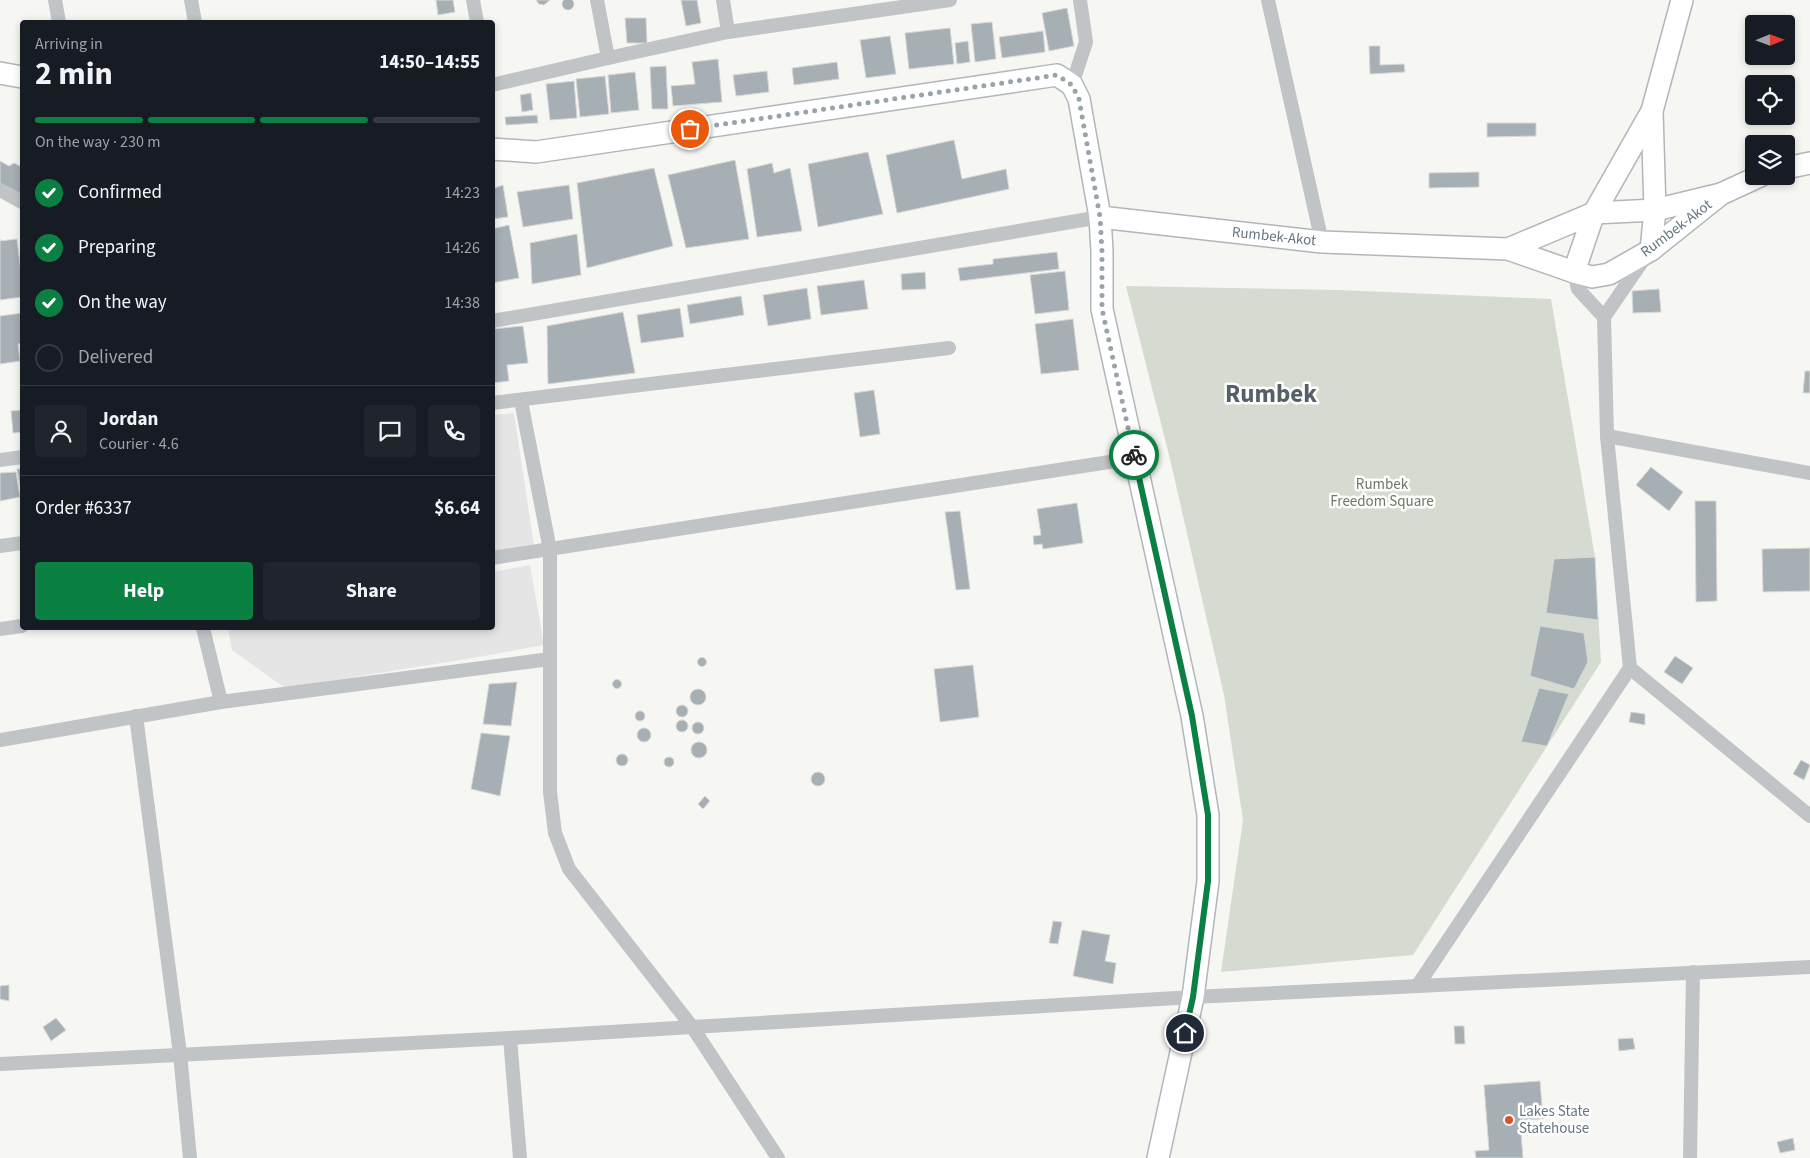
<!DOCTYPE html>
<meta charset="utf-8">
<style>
body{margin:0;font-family:"Source Sans 3",sans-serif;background:#20242c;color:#f1f3f6;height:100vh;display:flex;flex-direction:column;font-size:19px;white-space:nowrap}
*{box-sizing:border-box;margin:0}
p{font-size:16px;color:#9ea1a6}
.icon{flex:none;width:28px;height:28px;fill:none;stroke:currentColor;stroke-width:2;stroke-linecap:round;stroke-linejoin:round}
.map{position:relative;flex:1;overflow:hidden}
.side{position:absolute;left:20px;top:20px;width:475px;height:610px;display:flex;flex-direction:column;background:#171b24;border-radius:5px;box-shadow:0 2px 8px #0003}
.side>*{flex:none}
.needle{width:32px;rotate:89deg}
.buttons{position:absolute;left:1745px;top:15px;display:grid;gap:10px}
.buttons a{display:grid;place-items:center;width:50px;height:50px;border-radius:5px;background:#171b24;box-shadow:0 2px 8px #0003;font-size:25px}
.pin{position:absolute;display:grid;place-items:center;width:42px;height:42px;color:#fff;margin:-21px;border:2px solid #fff;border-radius:50%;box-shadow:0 1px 5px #0007}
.courier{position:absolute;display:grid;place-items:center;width:50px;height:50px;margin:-25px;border:4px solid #0b8043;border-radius:50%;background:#fff;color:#222;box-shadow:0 1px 6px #0007}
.overview em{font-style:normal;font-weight:700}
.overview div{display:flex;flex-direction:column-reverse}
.overview{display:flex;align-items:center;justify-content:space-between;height:85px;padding:0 15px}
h1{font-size:32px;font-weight:700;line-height:38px}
.bar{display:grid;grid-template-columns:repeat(4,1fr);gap:8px 5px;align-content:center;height:60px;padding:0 15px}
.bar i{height:6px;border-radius:4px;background:#363941}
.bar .active{background:#0b8043}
.bar p{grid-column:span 4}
.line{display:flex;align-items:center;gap:12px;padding:0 15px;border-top:1px solid #363941}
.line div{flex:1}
.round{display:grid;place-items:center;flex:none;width:52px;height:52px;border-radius:5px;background:#20242c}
ol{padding:0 15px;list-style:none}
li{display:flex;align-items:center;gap:15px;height:55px}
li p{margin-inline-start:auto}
li .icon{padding:5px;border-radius:50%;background:#0b8043;color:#fff;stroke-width:4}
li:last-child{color:#9ea1a6}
li i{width:28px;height:28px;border:2px solid #363941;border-radius:50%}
.primary-button{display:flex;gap:10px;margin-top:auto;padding:10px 15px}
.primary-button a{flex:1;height:58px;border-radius:5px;background:#0b8043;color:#fff;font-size:20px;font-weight:700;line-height:58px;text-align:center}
.primary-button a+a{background:#20242c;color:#f1f3f6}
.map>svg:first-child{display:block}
</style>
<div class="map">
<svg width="1810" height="1158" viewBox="0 0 1810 1158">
<rect width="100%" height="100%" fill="#f6f6f3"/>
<g fill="#e4e5e4">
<path d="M514 413 534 546 493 552V415Z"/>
<path d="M530 565 544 645 473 658 285 688 232 650 228 628H492L493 572Z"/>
</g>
<path fill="#d6dbd2" d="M1126 286 1339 290 1551 299 1595 557 1601 662 1413 955 1221 972 1243 820 1224 695 1170 459Z"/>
<g fill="#a6afb4" stroke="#d8d8d6">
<circle cx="568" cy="4" r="6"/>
<path d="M436 0H453L455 12 438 15Z"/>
<path d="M550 0 544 5 539 4 536 0Z"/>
<path d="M681 0H697L701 23 686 26Z"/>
<path d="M1067 8 1074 46 1049 51 1042 13Z"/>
<path d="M625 18H646L647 43H627Z"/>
<path d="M992 22 996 59 975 62 971 24Z"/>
<path d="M950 28 954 64 909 69 905 33Z"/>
<path d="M1043 31 1045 52 1002 58 999 37Z"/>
<path d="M890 36 896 74 866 78 860 40Z"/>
<path d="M968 41 970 62 957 64 955 43Z"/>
<path d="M1369 46H1380V65L1404 64 1405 72 1370 74Z"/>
<path d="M718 59 722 102 673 106 671 86 695 84 692 62Z"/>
<path d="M837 62 839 79 794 85 792 68Z"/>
<path d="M666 66 668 109H652L650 67Z"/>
<path d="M767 71 769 92 736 96 733 75Z"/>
<path d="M635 72 639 110 611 113 608 75Z"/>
<path d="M605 76 609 114 580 117 576 79Z"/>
<path d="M574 81 577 118 550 120 546 84Z"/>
<path d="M531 93 533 110 522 112 520 95Z"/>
<path d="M537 115 538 123 506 125 505 117Z"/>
<path d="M1487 123H1536V136L1487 137Z"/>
<path d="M954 140 962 179 1006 169 1009 189 897 213 886 155Z"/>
<path d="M868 152 883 214 818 227 808 164Z"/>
<path d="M735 160 749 239 686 248 668 175Z"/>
<path d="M0 161 9 166 14 163 22 167V191L19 198 0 187Z"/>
<path d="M772 163 774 173 790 168 802 231 757 237 747 169Z"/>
<path d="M654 168 673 246 587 268 577 183Z"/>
<path d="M1479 172V187L1429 188V173Z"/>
<path d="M503 185 508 217 492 219V189Z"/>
<path d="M569 185 573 219 523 227 517 192Z"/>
<path d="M509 225 519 278 492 283V229Z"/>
<path d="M577 234 581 275 532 284 530 243Z"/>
<path d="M0 239V241L17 239 22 281V297L0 300Z"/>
<path d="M1057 252 1059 269 960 281 958 268 993 264V259Z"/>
<path d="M1065 271 1069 310 1035 314 1030 275Z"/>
<path d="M925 272 926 289 902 290 901 274Z"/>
<path d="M864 280 868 309 821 315 817 286Z"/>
<path d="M807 288 811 319 768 326 763 295Z"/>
<path d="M1659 289 1661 312 1633 313 1632 291Z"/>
<path d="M741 296 744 315 690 324 687 305Z"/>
<path d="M680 308 684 337 641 343 637 315Z"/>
<path d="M623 312 635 373 548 384 547 326Z"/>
<path d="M22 313V343L18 344 20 361 0 364V316Z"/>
<path d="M1073 319 1079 370 1041 374 1035 324Z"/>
<path d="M523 326 528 363 507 365 509 381 492 383V329Z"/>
<path d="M1805 371H1810V393H1803Z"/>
<path d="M874 390 880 434 860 437 854 393Z"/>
<path d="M22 410V432L13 433 11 411Z"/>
<path d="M1651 467 1683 492 1669 511 1636 485Z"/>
<path d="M17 469H22V497Z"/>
<path d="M16 472 20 497 0 501V473Z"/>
<path d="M1695 501H1716L1717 601 1696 602Z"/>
<path d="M1077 503 1083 543 1043 549 1042 544 1034 545 1033 536 1041 535 1037 509Z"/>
<path d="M960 511 970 589 956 590 945 512Z"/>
<path d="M1810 548V591L1763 592 1762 549Z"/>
<path d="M1595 557 1598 620 1546 613 1554 559Z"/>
<path d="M1540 626 1584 633 1588 662 1574 689 1530 676Z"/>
<path d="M1675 656 1693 668 1682 684 1664 672Z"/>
<circle cx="702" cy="662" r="4.5"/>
<path d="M973 665 979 717 940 722 934 669Z"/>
<circle cx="617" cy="684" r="4.5"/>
<path d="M517 682 511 726 483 724 489 684Z"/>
<path d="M1539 688 1569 694 1547 746 1521 742Z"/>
<circle cx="698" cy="697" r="8"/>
<circle cx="682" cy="711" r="6"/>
<circle cx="640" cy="716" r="5"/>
<path d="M1631 712 1645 714V725L1629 722Z"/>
<circle cx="682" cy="726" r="6"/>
<circle cx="698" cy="728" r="6"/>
<circle cx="644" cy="735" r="7"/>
<path d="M481 733 510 736 500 796 471 789Z"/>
<circle cx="699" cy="750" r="8"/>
<circle cx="622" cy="760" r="6"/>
<circle cx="669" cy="762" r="5"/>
<path d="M1801 760 1810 765 1804 780 1793 774Z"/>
<circle cx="818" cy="779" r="7"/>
<path d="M705 796 710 801 703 809 698 804Z"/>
<path d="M1053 921 1062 922 1058 944 1049 943Z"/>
<path d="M1082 930 1110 935 1105 961 1116 963 1113 984 1073 976Z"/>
<path d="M9 985V1001L0 999V986Z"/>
<path d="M56 1018 66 1030 51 1041 43 1027Z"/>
<path d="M1454 1026H1464L1465 1044H1455Z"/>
<path d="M1633 1038 1635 1049 1619 1051 1618 1039Z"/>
<path d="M1540 1081 1543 1119 1520 1120 1523 1158H1476L1475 1151 1489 1150 1484 1085Z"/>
<path d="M1793 1138 1795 1150 1780 1153 1777 1142Z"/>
</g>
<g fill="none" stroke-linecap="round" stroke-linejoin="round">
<g stroke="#b1b6ba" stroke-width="24">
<g id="primary">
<path d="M0 73 22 77"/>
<path d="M492 149 536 152 1057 75 1072 85 1079 99 1100 217 1102 251V309L1192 716 1208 815V881L1193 997 1158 1158"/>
<path d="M1786 168 1810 163"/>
<path d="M1100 217 1322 242 1508 249 1574 272 1592 277 1609 274 1651 250 1721 194"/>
<path d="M1508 249 1594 213 1655 210 1721 194 1760 176"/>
<path d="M1651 250 1655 210 1652 111"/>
<path d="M1574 272 1594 213 1652 111 1682 0"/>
</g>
</g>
<g stroke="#c0c4c7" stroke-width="14">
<path d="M55 0 59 22"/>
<path d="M191 0 195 22"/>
<path d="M473 0 477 22"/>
<path d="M597 0 608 58"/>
<path d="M723 0 728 32"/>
<path d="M1268 0 1322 242"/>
<path d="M492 85 608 58 728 32 950 0"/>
<path d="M1072 85 1086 42 1080 0"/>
<path d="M0 190 22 202"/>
<path d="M1646 256 1604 317 1607 436 1630 668 1810 816"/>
<path d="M1574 272 1578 289 1604 317"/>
<path d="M492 321 1100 217"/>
<path d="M521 401 550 550V792L555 833 569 869 693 1028 778 1158"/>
<path d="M492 403 949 348"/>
<path d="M1607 436 1810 473"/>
<path d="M0 460 22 457"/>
<path d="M0 546 22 543"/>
<path d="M492 558 1135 458"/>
<path d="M203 628 221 702"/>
<path d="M0 629 22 626"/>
<path d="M136 716 180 1054 190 1158"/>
<path d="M0 740 221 702 550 659"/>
<path d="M1418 985 1630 668"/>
<path d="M510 1038 520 1158"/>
<path d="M0 1064 510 1038 1193 997 1810 967"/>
<path d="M1690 1158 1693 972"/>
</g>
<use href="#primary" stroke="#fff" stroke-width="21"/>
</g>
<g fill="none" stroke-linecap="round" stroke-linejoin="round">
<path stroke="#98a3aa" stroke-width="5" stroke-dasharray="0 9" d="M690 129 1057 75 1072 85 1079 99 1100 217 1102 251V309L1134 455"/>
<path stroke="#0b8043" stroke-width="6" d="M1134 455 1192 716 1208 815V881L1193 997 1185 1033"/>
</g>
<circle fill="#db522e" stroke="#fff" stroke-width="2" cx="1509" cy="1120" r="5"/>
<g text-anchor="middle" stroke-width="5" stroke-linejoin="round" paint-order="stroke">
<g font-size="15" fill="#667783" stroke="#fff">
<text transform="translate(1676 228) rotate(-37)" y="5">Rumbek-Akot</text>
<text transform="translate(1274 236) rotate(6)" y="5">Rumbek-Akot</text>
</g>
<g font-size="15" fill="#6a7a65" stroke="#fff">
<text x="1382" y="489">Rumbek<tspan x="1382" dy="17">Freedom Square</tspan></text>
</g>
<g font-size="15" fill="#667783" stroke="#fff" text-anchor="start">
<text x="1519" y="1116">Lakes State<tspan x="1519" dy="17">Statehouse</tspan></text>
</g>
<g font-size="25" font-weight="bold" fill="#546068" stroke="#fff">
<text x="1271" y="402">Rumbek</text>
</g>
</g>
</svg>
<div class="buttons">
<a><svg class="needle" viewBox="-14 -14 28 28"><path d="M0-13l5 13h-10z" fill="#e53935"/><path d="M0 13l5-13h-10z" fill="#9ea1a6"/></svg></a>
<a><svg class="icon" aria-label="locate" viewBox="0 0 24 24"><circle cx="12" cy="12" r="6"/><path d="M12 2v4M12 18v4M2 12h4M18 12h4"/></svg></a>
<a><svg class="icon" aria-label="layers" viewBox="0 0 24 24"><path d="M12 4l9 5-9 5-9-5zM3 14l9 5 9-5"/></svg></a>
</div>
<div class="pin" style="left:690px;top:129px;background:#ea580c"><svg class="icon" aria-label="bag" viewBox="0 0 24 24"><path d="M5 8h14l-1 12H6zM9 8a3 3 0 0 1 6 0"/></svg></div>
<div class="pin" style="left:1185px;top:1033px;background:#1f2937"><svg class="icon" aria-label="home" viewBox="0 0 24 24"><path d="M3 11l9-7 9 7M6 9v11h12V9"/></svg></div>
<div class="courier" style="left:1134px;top:455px"><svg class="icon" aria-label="bike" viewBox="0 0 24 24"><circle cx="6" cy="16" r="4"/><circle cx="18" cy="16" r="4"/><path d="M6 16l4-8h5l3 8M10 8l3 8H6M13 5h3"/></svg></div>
<section class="side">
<div class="overview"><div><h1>2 min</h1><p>Arriving in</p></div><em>14:50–14:55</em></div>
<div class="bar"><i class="active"></i><i class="active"></i><i class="active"></i><i></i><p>On the way · 230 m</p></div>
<ol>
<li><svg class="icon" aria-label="check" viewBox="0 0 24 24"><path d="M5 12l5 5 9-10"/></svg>Confirmed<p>14:23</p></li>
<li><svg class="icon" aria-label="check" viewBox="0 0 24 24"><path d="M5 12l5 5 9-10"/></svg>Preparing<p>14:26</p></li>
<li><svg class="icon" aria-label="check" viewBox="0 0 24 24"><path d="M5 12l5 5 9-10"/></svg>On the way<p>14:38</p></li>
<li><i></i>Delivered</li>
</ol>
<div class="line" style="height:90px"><a class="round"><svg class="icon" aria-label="person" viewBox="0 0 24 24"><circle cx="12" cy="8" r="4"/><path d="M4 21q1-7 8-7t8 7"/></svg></a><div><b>Jordan</b><p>Courier · 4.6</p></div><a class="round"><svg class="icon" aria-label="chat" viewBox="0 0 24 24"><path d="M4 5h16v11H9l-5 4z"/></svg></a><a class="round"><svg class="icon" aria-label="phone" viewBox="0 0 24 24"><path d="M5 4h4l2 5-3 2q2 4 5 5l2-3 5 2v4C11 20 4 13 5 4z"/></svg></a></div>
<div class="line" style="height:65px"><div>Order #6337</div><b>$6.64</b></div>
<div class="primary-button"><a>Help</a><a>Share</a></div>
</section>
</div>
